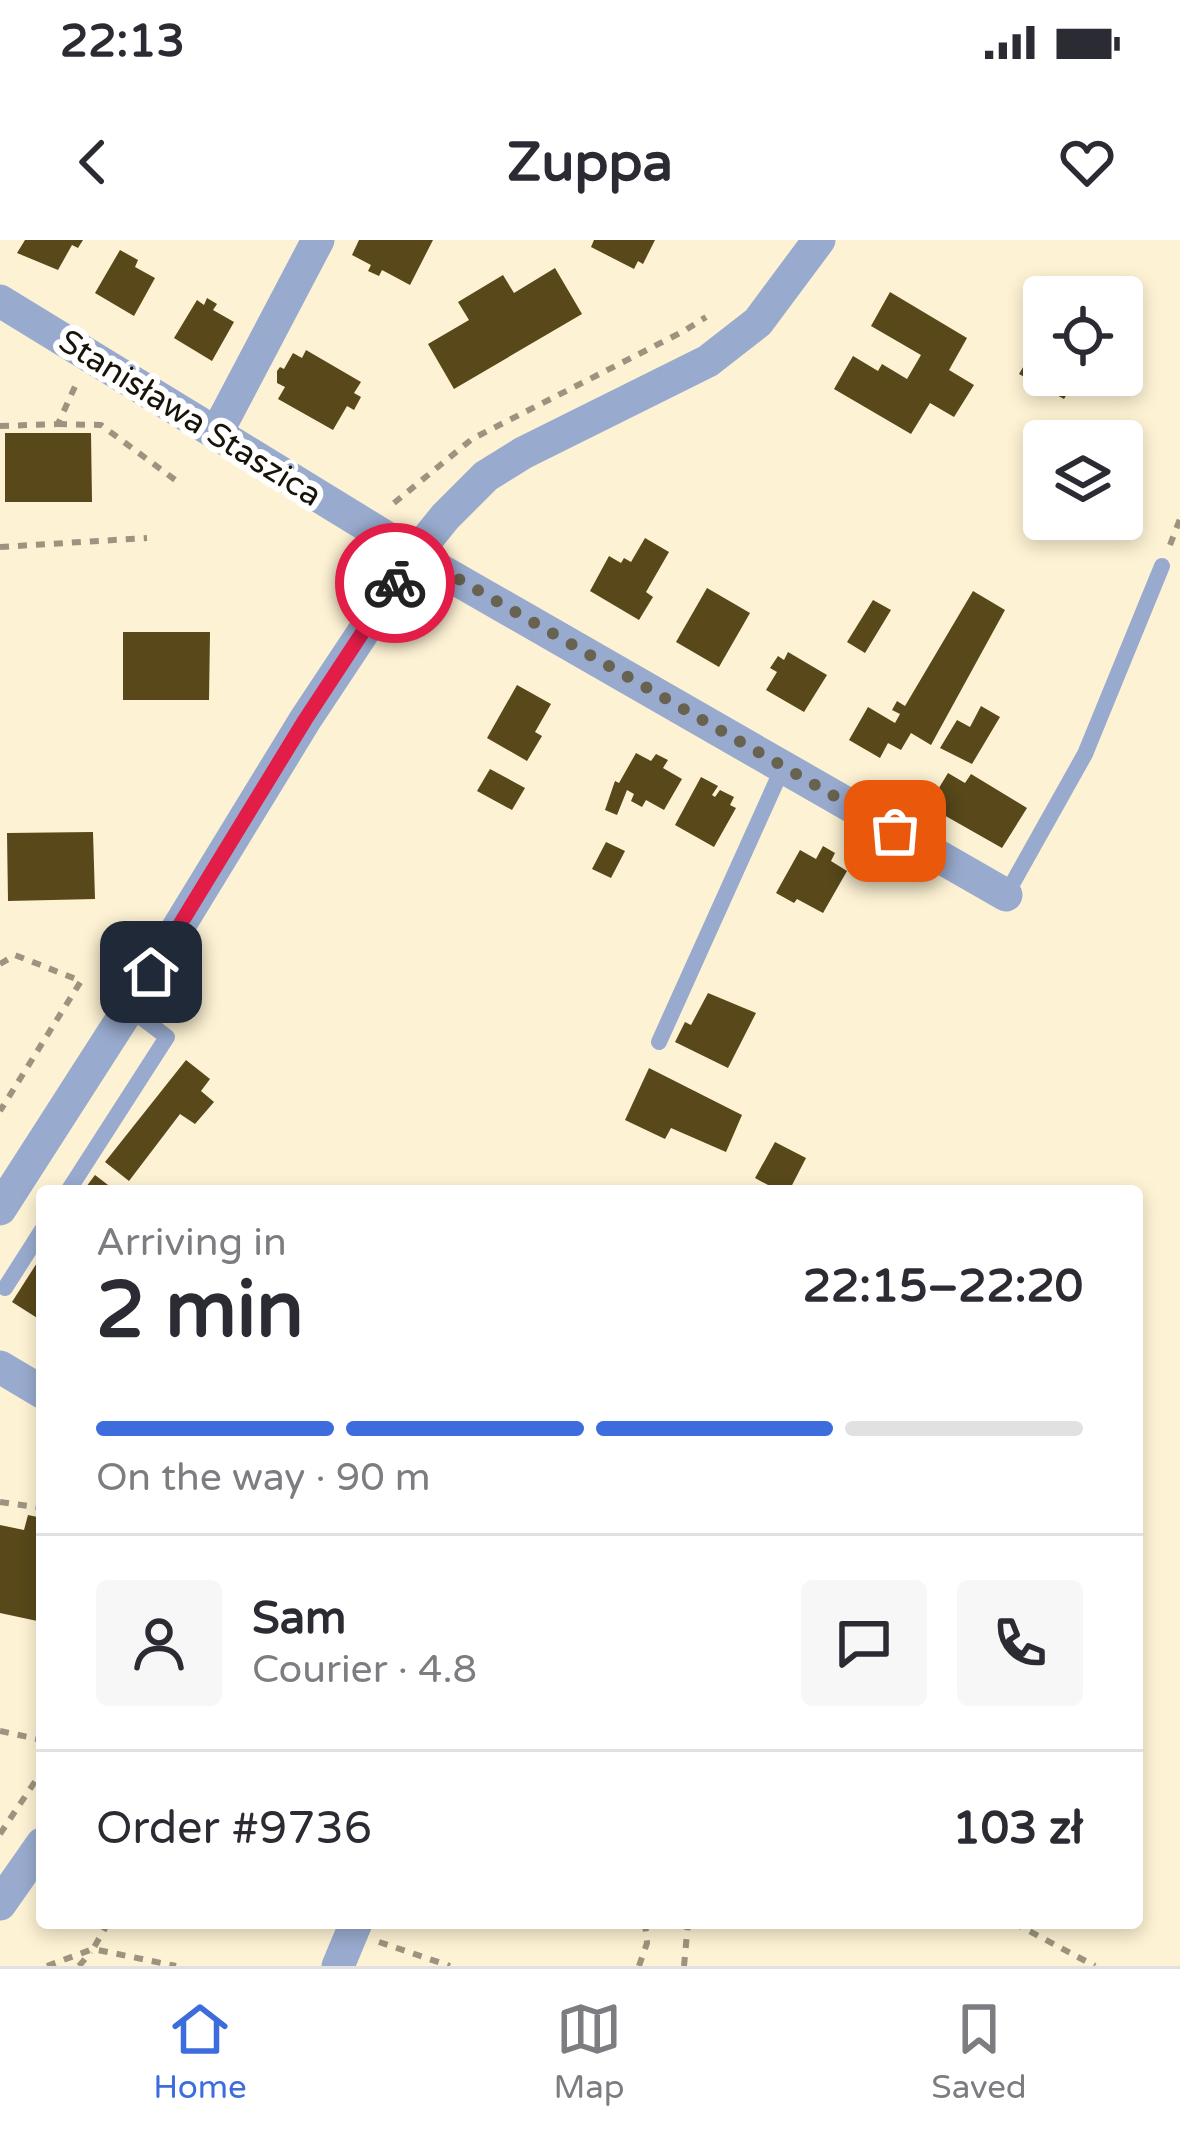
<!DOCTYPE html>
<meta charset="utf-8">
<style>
body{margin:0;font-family:"Varela Round",sans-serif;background:#f7f7f7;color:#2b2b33;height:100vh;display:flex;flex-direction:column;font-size:45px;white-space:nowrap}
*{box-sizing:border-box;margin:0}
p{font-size:39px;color:#7c7c81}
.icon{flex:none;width:66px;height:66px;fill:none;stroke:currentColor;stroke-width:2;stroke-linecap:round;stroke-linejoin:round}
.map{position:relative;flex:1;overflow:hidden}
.panel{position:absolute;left:36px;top:945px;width:1107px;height:744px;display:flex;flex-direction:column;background:#fff;border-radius:12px;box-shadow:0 6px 18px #0003}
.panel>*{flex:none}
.fabs{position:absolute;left:1023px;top:36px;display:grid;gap:24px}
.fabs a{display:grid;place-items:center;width:120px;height:120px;border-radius:12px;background:#fff;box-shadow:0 6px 18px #0003;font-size:60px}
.pin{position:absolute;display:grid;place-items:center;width:102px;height:102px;color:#fff;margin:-51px;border-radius:24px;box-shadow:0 6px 18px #0006}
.courier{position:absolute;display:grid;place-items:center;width:120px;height:120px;margin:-60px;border:9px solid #e11d48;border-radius:50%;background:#fff;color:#222;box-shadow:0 3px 15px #0007}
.headline em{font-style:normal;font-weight:700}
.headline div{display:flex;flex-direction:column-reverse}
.headline{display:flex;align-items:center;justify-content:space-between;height:204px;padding:0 60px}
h1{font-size:78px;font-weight:700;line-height:90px}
.bar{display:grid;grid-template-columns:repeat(4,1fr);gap:18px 12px;align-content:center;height:144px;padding:0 60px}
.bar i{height:15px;border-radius:9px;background:#e1e1e2}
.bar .current{background:#3d6cdd}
.bar p{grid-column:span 4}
.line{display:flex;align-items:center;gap:30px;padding:0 60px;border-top:3px solid #e1e1e2}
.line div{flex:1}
.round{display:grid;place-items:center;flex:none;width:126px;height:126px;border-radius:12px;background:#f7f7f7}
.status{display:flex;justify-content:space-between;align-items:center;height:84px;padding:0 60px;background:#fff;direction:ltr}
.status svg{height:33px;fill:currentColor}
header{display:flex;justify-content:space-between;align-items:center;height:156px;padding:0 60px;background:#fff;font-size:54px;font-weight:700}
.tab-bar{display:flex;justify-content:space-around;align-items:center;height:168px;border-top:3px solid #e1e1e2;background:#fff;font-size:33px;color:#7c7c81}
.tab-bar a{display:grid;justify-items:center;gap:6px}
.tab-bar .current{color:#3d6cdd}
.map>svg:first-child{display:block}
</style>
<div class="status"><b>22:13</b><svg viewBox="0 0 49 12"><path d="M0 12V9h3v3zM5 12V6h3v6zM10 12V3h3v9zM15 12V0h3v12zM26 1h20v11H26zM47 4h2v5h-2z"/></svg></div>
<header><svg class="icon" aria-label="back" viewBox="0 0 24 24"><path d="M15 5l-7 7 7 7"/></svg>Zuppa<svg class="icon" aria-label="heart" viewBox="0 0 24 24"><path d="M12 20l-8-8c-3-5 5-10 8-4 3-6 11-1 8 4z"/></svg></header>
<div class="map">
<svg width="1180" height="1726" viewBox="0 0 1180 1726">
<rect width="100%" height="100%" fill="#fdf2d3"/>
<g fill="#58481a">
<path d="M25 0H83L78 8 72 5 58 30 17 13Z"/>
<path d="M359 0H433L410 45 382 30 379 36 368 31 371 25 352 15Z"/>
<path d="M594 0H655L643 24 638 21 634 29 591 7Z"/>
<path d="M120 10 138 20 135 27 155 38 134 76 95 53Z"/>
<path d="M555 28 582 74 454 149 428 104 469 80 458 62 503 35 514 53Z"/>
<path d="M890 52 967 98 949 130 974 145 954 177 930 163 911 194 834 149 853 116 878 131 882 124 907 139 921 115 871 86Z"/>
<path d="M207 58 217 64 213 70 234 82 212 121 174 98 197 60 204 65Z"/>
<path d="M1035 107 1044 112V135H1078L1064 159 1019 134Z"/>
<path d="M306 110 361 142 354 153 361 157 354 170 347 166 333 190 278 159 285 147 277 143V131L280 127 284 129 293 113 302 118Z"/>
<path d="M1064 182 1095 201H1056L1053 199Z"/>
<path d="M5 193H91L92 262H5Z"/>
<path d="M1044 221V244L1035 234Z"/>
<path d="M645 298 669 312 646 352 653 357 639 380 590 351 609 316 621 323 624 318 631 322Z"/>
<path d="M707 348 750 373 719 427 676 402Z"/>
<path d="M973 351 1005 370 931 505 911 493 901 510 888 503 880 518 849 500 868 467 895 483 900 474 892 470 897 461 905 466Z"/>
<path d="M873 360 891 370 865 413 847 402Z"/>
<path d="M123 392H210L209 460H123Z"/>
<path d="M788 412 827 435 804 472 766 450 777 432 770 428 778 416 784 420Z"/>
<path d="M517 445 551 464 535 492 542 496 527 521 487 498Z"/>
<path d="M981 466 1000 477 972 524 940 508 957 480 970 487Z"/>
<path d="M636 513 651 521 656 514 668 520 663 528 682 539 664 570 646 560 642 567 631 561 634 554 627 550 617 575 605 570 615 541 619 543Z"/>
<path d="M490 529 525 548 512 570 477 551Z"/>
<path d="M948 533 965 543 971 534 1027 568 1002 608 928 566Z"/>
<path d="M701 537 718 546 712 555 715 557 720 550 734 557 730 565 736 568 714 607 675 585Z"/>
<path d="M93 592 95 659 8 661 7 593Z"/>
<path d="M606 602 625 611 611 638 592 629Z"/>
<path d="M823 606 835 613 831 621 847 631 823 673 797 659 794 663 776 653 800 610 816 619Z"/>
<path d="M708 753 756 773 728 828 675 802 685 782 691 785Z"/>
<path d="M186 820 210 839 201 851 214 862 195 884 180 874 129 941 105 922Z"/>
<path d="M649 828 742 875 726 912 671 888 665 899 625 880Z"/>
<path d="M775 902 806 918 789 951H779L755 938Z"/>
<path d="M95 935 116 951H83Z"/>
<path d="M42 1015V1081L12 1062Z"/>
<path d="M28 1275 42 1278V1382L0 1373V1285L24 1290Z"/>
</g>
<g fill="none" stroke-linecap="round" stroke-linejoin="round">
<g stroke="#9c947e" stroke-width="6" stroke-dasharray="9 9" stroke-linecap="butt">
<path d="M58 184 101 185 182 245"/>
<path d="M0 186 58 184 77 142"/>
<path d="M394 263 472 199 684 91 706 77"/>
<path d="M1170 305 1180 279"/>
<path d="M0 307 147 298"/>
<path d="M0 724 15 715 81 741 0 871"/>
<path d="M0 1262 42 1268"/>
<path d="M0 1491 42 1500"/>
<path d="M0 1594 42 1531"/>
<path d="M108 1683 93 1709 176 1726"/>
<path d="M1014 1683 1095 1726"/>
<path d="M379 1702 450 1726"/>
<path d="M47 1726 93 1709"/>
<path d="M79 1726 91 1712"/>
<path d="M639 1726 647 1703 645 1683"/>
<path d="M684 1726 688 1683"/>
</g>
<g stroke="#98aace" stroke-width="16">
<path d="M1006 655 1085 514 1162 326"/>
<path d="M659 802 783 527"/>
<path d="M68 951 167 797 129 768"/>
<path d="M5 1048 42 990"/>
</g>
<g stroke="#98aace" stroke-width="33">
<path d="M0 61 433 326 1006 655"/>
<path d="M216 194 318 0"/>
<path d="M0 969 129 768 305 480 415 314 445 277 486 236 523 213 708 121 758 82 819 0"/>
<path d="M0 1127 42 1152"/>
<path d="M0 1664 42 1604"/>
<path d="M338 1726 356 1683"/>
</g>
</g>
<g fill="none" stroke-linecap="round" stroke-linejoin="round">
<path stroke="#686250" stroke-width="12" stroke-dasharray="0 21.6" d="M395 343 415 314 895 591"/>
<path stroke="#e11d48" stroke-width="15" d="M151 732 305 480 395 343"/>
</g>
<g text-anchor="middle" stroke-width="12" stroke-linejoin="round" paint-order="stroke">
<g font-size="33" fill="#181409" stroke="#fff">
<text transform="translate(191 177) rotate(32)" y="12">Stanisława Staszica</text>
</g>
</g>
</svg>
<div class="fabs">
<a><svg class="icon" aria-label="locate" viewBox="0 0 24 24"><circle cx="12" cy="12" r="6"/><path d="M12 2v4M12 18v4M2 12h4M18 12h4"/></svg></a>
<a><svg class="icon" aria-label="layers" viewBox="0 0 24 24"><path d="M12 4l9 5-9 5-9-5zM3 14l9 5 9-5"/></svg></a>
</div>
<div class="pin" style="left:895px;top:591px;background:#ea580c"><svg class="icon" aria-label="bag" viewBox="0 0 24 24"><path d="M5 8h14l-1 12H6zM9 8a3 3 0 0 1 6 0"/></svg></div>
<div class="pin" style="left:151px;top:732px;background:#1f2937"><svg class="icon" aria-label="home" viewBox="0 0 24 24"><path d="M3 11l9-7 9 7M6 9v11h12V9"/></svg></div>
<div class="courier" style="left:395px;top:343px"><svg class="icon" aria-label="bike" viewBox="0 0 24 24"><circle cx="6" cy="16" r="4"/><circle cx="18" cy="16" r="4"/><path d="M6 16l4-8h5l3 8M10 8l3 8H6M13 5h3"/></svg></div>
<section class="panel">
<div class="headline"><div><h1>2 min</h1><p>Arriving in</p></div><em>22:15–22:20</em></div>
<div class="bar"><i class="current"></i><i class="current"></i><i class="current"></i><i></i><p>On the way · 90 m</p></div>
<div class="line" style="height:216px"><a class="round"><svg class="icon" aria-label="person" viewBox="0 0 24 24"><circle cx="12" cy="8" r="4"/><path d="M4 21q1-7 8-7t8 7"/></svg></a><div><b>Sam</b><p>Courier · 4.8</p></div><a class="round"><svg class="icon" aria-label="chat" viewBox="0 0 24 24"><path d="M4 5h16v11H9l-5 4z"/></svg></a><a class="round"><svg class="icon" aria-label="phone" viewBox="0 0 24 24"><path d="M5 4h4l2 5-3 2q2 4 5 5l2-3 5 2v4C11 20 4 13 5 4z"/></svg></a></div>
<div class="line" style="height:156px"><div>Order #9736</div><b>103 zł</b></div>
</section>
</div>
<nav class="tab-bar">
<a class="current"><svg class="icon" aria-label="home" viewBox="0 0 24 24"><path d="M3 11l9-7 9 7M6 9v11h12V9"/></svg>Home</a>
<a><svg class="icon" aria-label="map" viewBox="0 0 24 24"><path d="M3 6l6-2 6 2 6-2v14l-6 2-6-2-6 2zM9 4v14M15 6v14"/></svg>Map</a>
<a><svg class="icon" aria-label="saved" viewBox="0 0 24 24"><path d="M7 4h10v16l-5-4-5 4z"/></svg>Saved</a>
</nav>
